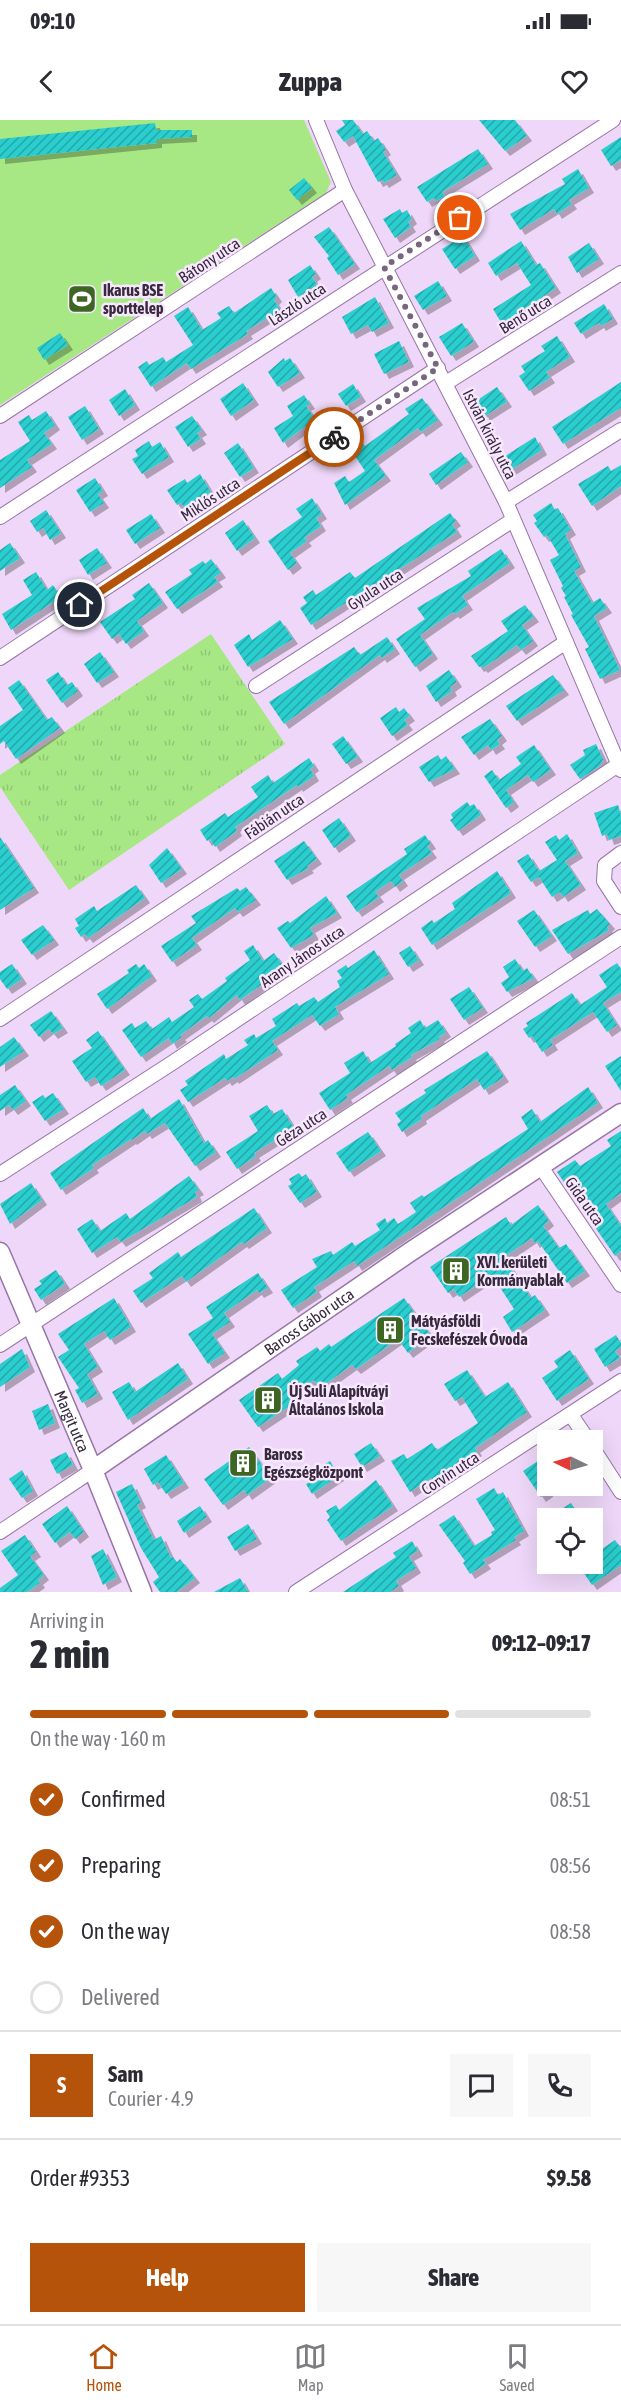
<!DOCTYPE html>
<meta charset="utf-8">
<style>
body{margin:0;font-family:"Asap Condensed",sans-serif;background:#f7f7f7;color:#2b2b33;height:100vh;display:flex;flex-direction:column;font-size:22px;white-space:nowrap}
*{box-sizing:border-box;margin:0}
p{font-size:20px;color:#7c7c81}
.icon{flex:none;width:33px;height:33px;fill:none;stroke:currentColor;stroke-width:2;stroke-linecap:round;stroke-linejoin:round}
.map{position:relative;height:1472px;overflow:hidden}
.panel{display:flex;flex-direction:column;background:#fff;flex:1}
.panel>*{flex:none}
.needle{width:39px;rotate:275deg}
.controls{position:absolute;left:537px;top:1310px;display:grid;gap:12px}
.controls a{display:grid;place-items:center;width:66px;height:66px;border-radius:0px;background:#fff;box-shadow:0 6px 24px #0002;font-size:30px}
.pin{position:absolute;display:grid;place-items:center;width:51px;height:51px;color:#fff;margin:-26px;border:3px solid #fff;border-radius:50%;box-shadow:0 2px 6px #0007}
.courier{position:absolute;display:grid;place-items:center;width:60px;height:60px;margin:-30px;border:4px solid #b45309;border-radius:50%;background:#fff;color:#222;box-shadow:0 2px 8px #0007}
.overview em{font-style:normal;font-weight:800}
.overview div{display:flex;flex-direction:column-reverse}
.overview{display:flex;align-items:center;justify-content:space-between;height:102px;padding:0 30px}
h1{font-size:39px;font-weight:800;line-height:45px}
.bar{display:grid;grid-template-columns:repeat(4,1fr);gap:9px 6px;align-content:center;height:72px;padding:0 30px}
.bar i{height:8px;border-radius:4px;background:#e1e1e2}
.bar .active{background:#b45309}
.bar p{grid-column:span 4}
.line{display:flex;align-items:center;gap:15px;padding:0 30px;border-top:2px solid #e1e1e2}
.line div{flex:1}
.round{display:grid;place-items:center;flex:none;width:63px;height:63px;border-radius:0px;background:#f7f7f7}
ol{padding:0 30px;list-style:none}
li{display:flex;align-items:center;gap:18px;height:66px}
li p{margin-inline-start:auto}
li .icon{padding:6px;border-radius:50%;background:#b45309;color:#fff;stroke-width:4}
li:last-child{color:#7c7c81}
li i{width:33px;height:33px;border:3px solid #e1e1e2;border-radius:50%}
.button{display:flex;gap:12px;margin-top:auto;padding:12px 30px}
.button a{flex:1;height:69px;border-radius:0px;background:#b45309;color:#fff;font-size:24px;font-weight:800;line-height:69px;text-align:center}
.button a+a{background:#f7f7f7;color:#2b2b33}
.status{display:flex;justify-content:space-between;align-items:center;height:42px;padding:0 30px;background:#fff;direction:ltr}
.status svg{height:16px;fill:currentColor}
header{display:flex;justify-content:space-between;align-items:center;height:78px;padding:0 30px;background:#fff;font-size:27px;font-weight:800}
.dock{display:flex;justify-content:space-around;align-items:center;height:84px;border-top:2px solid #e1e1e2;background:#fff;font-size:16px;color:#7c7c81}
.dock a{display:grid;justify-items:center;gap:3px}
.dock .active{color:#b45309}
.map>svg:first-child{display:block}
</style>
<div class="status"><b>09:10</b><svg viewBox="0 0 49 12"><path d="M0 12V9h3v3zM5 12V6h3v6zM10 12V3h3v9zM15 12V0h3v12zM26 1h20v11H26zM47 4h2v5h-2z"/></svg></div>
<header><svg class="icon" aria-label="back" viewBox="0 0 24 24"><path d="M15 5l-7 7 7 7"/></svg>Zuppa<svg class="icon" aria-label="heart" viewBox="0 0 24 24"><path d="M12 20l-8-8c-3-5 5-10 8-4 3-6 11-1 8 4z"/></svg></header>
<div class="map">
<svg width="621" height="1472" viewBox="0 0 621 1472">
<defs>
<pattern id="grass-tufts" width="24" height="20" patternUnits="userSpaceOnUse" patternTransform="scale(1.5)"><rect width="24" height="20" fill="#a7e885"/><path d="M3 7l-1-3M5 7V3M7 7l1-3M15 17l-1-3M17 17v-4M19 17l1-3" fill="none" stroke="#90c774"/></pattern>
<pattern id="building-hatch" width="6" height="6" patternUnits="userSpaceOnUse" patternTransform="scale(1.5)"><rect width="6" height="6" fill="#2acecf"/><path d="M-1 1l2-2M0 6l6-6M5 7l2-2" fill="none" stroke="#25a7a9"/></pattern>
<filter id="shadow"><feDropShadow dx="5" dy="5" stdDeviation="0" flood-color="#0004"/></filter>
</defs>
<rect width="100%" height="100%" fill="#eed7f8"/>
<path fill="url(#grass-tufts)" d="M211 514 285 624 69 770 0 667V655Z"/>
<path fill="#a7e885" d="M0 0H304L331 62 326 73 0 285Z"/>
<g fill="url(#building-hatch)" filter="url(#shadow)">
<path d="M342 0H353L363 14 367 11 374 21 378 18 386 30 383 32 397 55 384 63 382 60 378 62 353 16 344 22 336 11 345 5Z"/>
<path d="M479 0H515L527 16 505 31Z"/>
<path d="M155 3 156 10H192V17L157 19V23L0 39V19Z"/>
<path d="M621 17V40L611 46 601 30Z"/>
<path d="M478 29 488 44 442 72 445 76 436 81 434 78 427 82 417 67Z"/>
<path d="M578 49 589 68 569 80 572 84 557 94 554 89 520 110 510 94 565 64 562 59Z"/>
<path d="M304 58 312 68 297 80 289 70Z"/>
<path d="M400 89 402 93 407 90 412 99 408 102 411 107 395 118 383 99Z"/>
<path d="M329 107 355 144 338 155 327 138 329 136 314 117Z"/>
<path d="M463 116 475 136 455 149 442 129Z"/>
<path d="M521 121 536 145 540 143 556 168 502 204 493 189 531 165 517 143 496 156 488 143Z"/>
<path d="M589 123 599 139 577 153 568 137Z"/>
<path d="M310 145 316 154 312 157 317 165 298 177 288 160Z"/>
<path d="M438 161 447 176 423 190 414 176Z"/>
<path d="M271 168 277 177 274 180 281 191 271 198 270 196 246 211 248 214 191 249 187 243 151 267 138 247 147 241 149 245 163 237 166 242 193 225 174 196 188 187 202 210 221 198 217 193 229 186 234 193Z"/>
<path d="M375 177 389 203 372 212 368 205 351 214 342 197Z"/>
<path d="M604 184 613 199 601 206 599 203 581 214 574 203Z"/>
<path d="M462 203 474 222 451 236 439 217Z"/>
<path d="M60 213 68 225 44 240 37 228Z"/>
<path d="M557 216 570 237 546 252 550 258 529 271 519 256 525 252 521 246 545 231 541 226Z"/>
<path d="M399 221 409 242 384 254 374 234Z"/>
<path d="M284 238 285 241 290 238 300 253 278 267 268 252Z"/>
<path d="M621 262V288L563 324 552 307Z"/>
<path d="M243 263 254 280 231 296 220 279Z"/>
<path d="M353 264 361 277 346 286 338 274Z"/>
<path d="M497 267 507 282 485 296 483 292 480 294 473 283Z"/>
<path d="M125 269 135 285 119 296 109 280Z"/>
<path d="M304 275 310 284 306 286 315 299 283 323 274 308 293 296 287 286Z"/>
<path d="M422 278 438 300 421 312 418 308 374 340 386 356 345 385 334 363 345 356 349 362 365 351 351 330 362 322 365 326 409 294 405 289Z"/>
<path d="M85 286 99 309 82 320 68 297Z"/>
<path d="M46 291 55 305 44 313 52 324 27 340 32 347 0 368V340L30 321 18 302 29 295 32 300Z"/>
<path d="M192 296 202 310 197 313 201 319 188 327 175 307Z"/>
<path d="M535 317 542 330 509 351 502 338Z"/>
<path d="M149 321 152 327 160 322 169 337 142 354 132 339 138 336 135 330Z"/>
<path d="M238 323 254 348 240 357 224 333Z"/>
<path d="M461 332 468 342 436 365 429 354Z"/>
<path d="M621 345V366L592 386 578 364 608 346 611 351Z"/>
<path d="M200 354 211 372 185 389 181 383 177 385 167 370 185 359 187 363Z"/>
<path d="M95 358 103 371 98 374 104 383 90 392 76 370Z"/>
<path d="M312 378 322 394 316 398 321 406 304 418 307 421 290 433 297 443 288 450 268 421 302 397 296 389Z"/>
<path d="M551 383 555 390 558 388 571 410 565 414 581 447 574 451 592 483 600 478 607 488 594 496 620 550 600 559 585 529 589 527 571 495 573 494 564 477 566 476 561 468 563 466 550 440 559 435 547 415 544 417 534 403 537 401 533 395Z"/>
<path d="M46 390 61 413 50 420 43 408 37 412 30 401Z"/>
<path d="M450 393 456 401 452 404 457 412 398 450 399 451 379 466 377 463 311 505 300 488 307 483 303 477 313 470 316 475 350 452 355 458Z"/>
<path d="M151 394 160 408 135 424 126 410Z"/>
<path d="M243 400 255 418 237 431 225 413Z"/>
<path d="M10 423 20 438 0 451V430Z"/>
<path d="M97 428 107 443 88 455 79 440Z"/>
<path d="M501 429 510 443 462 476 468 485 455 494 453 492 420 515 433 534 415 547 396 519 425 499 417 488 471 456 468 451Z"/>
<path d="M211 439 221 453 214 457 218 462 177 489 165 472 192 454 189 450 203 441 205 444Z"/>
<path d="M36 452 47 470 53 465 61 477 11 510 2 494 32 475 23 460Z"/>
<path d="M149 463 163 483 137 501 144 511 126 524 119 514 112 519 100 502 135 479 132 475Z"/>
<path d="M525 485 534 497 522 505 533 521 521 530 517 525 483 548 481 546 479 547 471 536 508 511 501 501Z"/>
<path d="M280 500 293 519 248 547 234 525 249 514 252 520Z"/>
<path d="M387 517 395 529 382 538 380 535 284 604 269 582 354 527 360 535Z"/>
<path d="M100 532 114 552 97 563 84 544Z"/>
<path d="M449 550 457 562 450 567 452 571 436 582 426 566Z"/>
<path d="M58 552 67 565 72 562 78 571 62 583 46 560Z"/>
<path d="M553 555 564 570 517 601 506 586Z"/>
<path d="M19 560 47 600 52 597 60 608 16 639 4 621 0 624V606L23 590 8 568Z"/>
<path d="M396 587 399 592 404 588 410 596 404 600 408 605 392 616 380 598Z"/>
<path d="M490 599 502 616 497 620 500 624 491 630 488 625 474 635 461 617Z"/>
<path d="M343 616 358 637 346 644 332 624Z"/>
<path d="M596 624 603 639 601 645 580 659 570 645 585 635 583 630Z"/>
<path d="M534 625 551 650 533 662 528 655 506 670 514 682 506 688 484 656 492 650 499 660 521 644 516 637Z"/>
<path d="M438 635 441 640 446 636 455 649 429 662 419 647Z"/>
<path d="M309 638 314 646 310 649 314 656 298 667 297 665 235 707 237 711 215 727 210 719 207 721 200 710 225 693 228 697 258 677 251 667 268 655 273 663Z"/>
<path d="M467 682 470 686 474 684 481 695 458 711 450 700 453 698 451 694Z"/>
<path d="M618 685 621 695V716L609 720 607 714 602 716 594 693Z"/>
<path d="M339 698 351 716 334 728 322 710Z"/>
<path d="M567 714 578 733 565 741 581 765 563 777 560 772 552 777 539 757 531 762 517 741 528 734 539 751 557 740 545 722 556 715 559 720Z"/>
<path d="M425 715 431 724 427 726 432 733 399 755 403 761 395 767 391 761 375 772 379 777 357 792 346 776 407 734 404 729Z"/>
<path d="M0 717 34 768 0 790Z"/>
<path d="M304 721 317 739 307 746 309 748 287 760 274 741Z"/>
<path d="M167 728 182 749 161 763 149 745Z"/>
<path d="M497 751 511 773 432 825 421 808 432 800 434 803 455 789 452 783Z"/>
<path d="M136 765 145 778 88 818 85 814 81 817 75 808 79 806 75 799 94 786 97 791Z"/>
<path d="M246 767 256 780 238 792 235 788 192 818 197 825 172 842 161 826 196 803 191 796 237 768 240 771Z"/>
<path d="M326 776 337 793 310 808 314 815 291 828 277 808 288 801 290 803Z"/>
<path d="M597 789 610 804 607 807 609 810 568 834 552 810 588 790 590 794Z"/>
<path d="M534 790 552 816 535 827 517 801Z"/>
<path d="M43 805 54 820 32 835 21 820Z"/>
<path d="M253 825 263 841 274 833 285 848 240 880 237 875 209 898 207 896 180 915 182 917 172 924 169 918 141 937 122 910 132 903 135 908 146 901 152 909 169 897 172 902 194 887 189 880 198 874 202 879 227 861 225 858 250 840 244 831Z"/>
<path d="M410 826 419 840 408 847 399 833Z"/>
<path d="M374 830 389 854 335 887 339 894 320 906 312 895 272 921 278 930 234 959 233 957 227 961 225 958 188 982 180 970 188 965 185 961 224 934 226 939 248 925 244 920 254 914 256 918 276 906 272 899 297 883 299 886 314 877 318 882 340 867 337 861 342 858 337 851 346 845 348 848Z"/>
<path d="M515 839 523 851 527 848 534 858 507 872 501 863 509 857 503 847Z"/>
<path d="M617 843 621 849V872L603 883 617 905 607 912 593 892 550 920 553 925 542 932 532 916 529 918 523 909 528 906 526 903 572 873 580 885 607 867 599 855Z"/>
<path d="M12 844 22 859 7 869 0 859V852Z"/>
<path d="M136 844 139 848 144 844 152 856 107 889 97 874 129 853 127 850Z"/>
<path d="M469 867 483 888 464 900 450 879Z"/>
<path d="M51 891 63 908 53 914 49 909 39 917 30 905Z"/>
<path d="M420 900 425 908 438 900 446 912 439 917 440 919 411 935 412 937 392 950 389 946 346 975 348 978 330 990 319 973 350 953 344 943 363 931 370 943 396 926 395 924 411 913 408 908Z"/>
<path d="M98 911 125 950 101 966 95 957 86 962 72 941 92 928 86 920Z"/>
<path d="M14 917 24 931 0 947V927Z"/>
<path d="M487 931 504 957 484 970 477 959 421 996 422 999 402 1012 397 1004 401 1001 395 993 426 973 424 970Z"/>
<path d="M621 936V971L605 946Z"/>
<path d="M15 965 26 981 13 990 9 985 0 991V975Z"/>
<path d="M588 967 598 983 357 1146 354 1141 314 1167 317 1172 293 1188 281 1170 317 1147 312 1139 331 1131 333 1135 352 1122 355 1126 380 1110 376 1104 385 1098 387 1103 394 1098 398 1104 416 1092 410 1083 422 1075 424 1077 528 1009 521 997 532 989 540 1002Z"/>
<path d="M53 973 64 989 45 1001 32 982 43 975 45 978Z"/>
<path d="M179 979 204 1023 208 1020 216 1032 195 1046 165 1003 147 1014 145 1011 132 1020 131 1019 92 1045 94 1048 61 1070 50 1053 143 988 150 999Z"/>
<path d="M267 985 273 994 282 989 294 1008 254 1033 256 1036 237 1049 226 1032 258 1011 249 996Z"/>
<path d="M621 1011V1073L606 1084 621 1106V1131L615 1136 557 1052 575 1040 580 1046 611 1026 607 1020Z"/>
<path d="M368 1012 381 1031 349 1052 336 1033Z"/>
<path d="M299 1053 302 1057 306 1054 317 1072 300 1083 288 1066 292 1064 289 1059Z"/>
<path d="M189 1056 199 1070 195 1072 197 1077 121 1122 117 1117 92 1133 77 1109 92 1099 100 1111 126 1093 130 1099Z"/>
<path d="M31 1063 42 1080 10 1104 0 1084Z"/>
<path d="M538 1085 549 1101 543 1106 559 1128 566 1124 585 1151 567 1163 538 1121 535 1123 532 1118 504 1137 531 1178 535 1175 545 1190 512 1212 503 1197 514 1189 492 1155 459 1177 454 1169 448 1173 430 1147 506 1097 511 1105Z"/>
<path d="M254 1088 267 1108 244 1124 242 1122 186 1162 182 1156 141 1183 133 1171 153 1158 149 1153 178 1132 181 1137Z"/>
<path d="M56 1150 65 1164 41 1180 34 1169 42 1164 39 1161Z"/>
<path d="M258 1153 268 1168 259 1173 257 1170 224 1193 230 1202 212 1214 225 1233 208 1244 188 1214 213 1198 206 1187Z"/>
<path d="M114 1178 131 1207 110 1220 104 1211 84 1224 98 1247 87 1254 98 1274 82 1283 75 1270 79 1268 58 1237 69 1230 58 1214Z"/>
<path d="M404 1178 431 1216 408 1233 398 1219 356 1249 352 1245 320 1268 314 1260 293 1275 297 1281 258 1307 239 1280 278 1253 282 1259 299 1245 296 1241 317 1227 320 1231 329 1224 331 1227Z"/>
<path d="M616 1215 621 1223V1227L615 1231 620 1238 605 1247 594 1229Z"/>
<path d="M22 1229 30 1247 0 1267V1244Z"/>
<path d="M570 1230 589 1259 557 1281 542 1258 558 1247 554 1241Z"/>
<path d="M178 1243 188 1259 128 1300 112 1272 129 1262 135 1272Z"/>
<path d="M467 1250 485 1277 508 1262 527 1292 475 1328 477 1331 433 1360 431 1358 410 1372 391 1341 404 1334 407 1339 432 1323 437 1330 478 1303 462 1277 455 1281 444 1264Z"/>
<path d="M48 1284 55 1303 39 1310 32 1291Z"/>
<path d="M371 1323 380 1336 362 1347 354 1334Z"/>
<path d="M249 1327 271 1358 247 1375 244 1370 223 1385 204 1359Z"/>
<path d="M66 1332 73 1345 57 1354 50 1340Z"/>
<path d="M548 1334V1372L541 1377 523 1351Z"/>
<path d="M166 1335 184 1363 166 1374 158 1362 153 1365 144 1349Z"/>
<path d="M330 1341 339 1356 312 1374 306 1364 321 1354 317 1349Z"/>
<path d="M22 1350 33 1371 22 1378 9 1359Z"/>
<path d="M376 1360 393 1386 341 1421 327 1400 330 1397 326 1391 336 1385 339 1390Z"/>
<path d="M132 1364 141 1383 137 1385 154 1420 161 1416 171 1438 173 1437 177 1442 180 1439 195 1458 177 1472H160L153 1462 159 1457 141 1428 116 1372Z"/>
<path d="M494 1368 498 1375 503 1372 524 1411 514 1417 516 1420 483 1440 486 1444 470 1454 463 1443 465 1441 439 1405 454 1395 474 1426 492 1415 491 1412 495 1410 476 1379Z"/>
<path d="M571 1383 581 1398H548Z"/>
<path d="M67 1386 84 1412 75 1419 70 1412 55 1423 42 1404Z"/>
<path d="M200 1386 207 1397 184 1413 177 1401Z"/>
<path d="M248 1404 257 1419 235 1431 227 1417Z"/>
<path d="M25 1415 36 1432 30 1436 44 1455 38 1460 40 1463 27 1472H0V1468L18 1455 1 1431Z"/>
<path d="M615 1420 621 1428V1445L592 1465 577 1443H592V1436Z"/>
<path d="M412 1421 418 1431 409 1436 416 1448 396 1461 399 1466 390 1472H343L396 1437 393 1433Z"/>
<path d="M103 1429 117 1457 103 1465 91 1436Z"/>
<path d="M240 1458 248 1472H214Z"/>
</g>
<g fill="none" stroke-linecap="round" stroke-linejoin="round">
<g stroke="#9775a6" stroke-width="16">
<g id="minor">
<path d="M316 0 345 70 506 382 621 650"/>
<path d="M446 263 621 153"/>
<path d="M0 296 345 70"/>
<path d="M506 382 621 310"/>
<path d="M0 397 613 0"/>
<path d="M0 538 438 248"/>
<path d="M256 566 513 400"/>
<path d="M621 733 605 745 604 761 621 787"/>
<path d="M0 899 566 522"/>
<path d="M541 1047 621 1165"/>
<path d="M0 1054 172 943 621 643"/>
<path d="M0 1225 621 817"/>
<path d="M571 1295 588 1320"/>
<path d="M592 1327 621 1372"/>
<path d="M0 1412 93 1350"/>
<path d="M296 1472 621 1261"/>
</g>
</g>
<g stroke="#9775a6" stroke-width="21">
<g id="tertiary">
<path id="s1" d="M0 1132 93 1350 142 1472"/>
<path id="s2" d="M93 1350 410 1132 621 993"/>
</g>
</g>
<use href="#minor" stroke="#fff" stroke-width="14"/>
<use href="#tertiary" stroke="#fff" stroke-width="18"/>
</g>
<g fill="none" stroke-linecap="round" stroke-linejoin="round">
<path stroke="#78667f" stroke-width="6" stroke-dasharray="0 10.8" d="M334 317 438 248 384 147 460 98"/>
<path stroke="#b45309" stroke-width="8" d="M80 485 334 317"/>
</g>
<defs>
<g id="stadium-square" transform="scale(1.5)"><rect x="-9" y="-9" width="18" height="18" rx="4" fill="#3c6622" stroke="#f7e8fd"/><path d="M0-5a6.5 5 0 1 0 0 10a6.5 5 0 1 0 0-10ZM-3.5-1.8h7v3.6h-7Z" fill="#fff"/></g>
<g id="building-square" transform="scale(1.5)"><rect x="-9" y="-9" width="18" height="18" rx="4" fill="#3c6622" stroke="#f7e8fd"/><path d="M-4-6H4V6H1V3H-1V6H-4ZM-2.5-4.3h1.7v1.8h-1.7ZM.8-4.3h1.7v1.8H.8ZM-2.5-1h1.7V.8h-1.7ZM.8-1h1.7V.8H.8Z" fill="#fff"/></g>
</defs>
<g fill-rule="evenodd">
<use href="#stadium-square" x="82" y="179"/>
<use href="#building-square" x="456" y="1151"/>
<use href="#building-square" x="390" y="1210"/>
<use href="#building-square" x="268" y="1280"/>
<use href="#building-square" x="243" y="1343"/>
</g>
<g text-anchor="middle" stroke-width="5" stroke-linejoin="round" paint-order="stroke">
<g font-size="16" fill="#38293e" stroke="#f7e8fd">
<text transform="translate(209 140) rotate(-33)" y="6">Bátony utca</text>
<text transform="translate(297 184) rotate(-33)" y="6">László utca</text>
<text transform="translate(525 194) rotate(-32)" y="6">Benő utca</text>
<text transform="translate(490 314) rotate(63)" y="6">István király utca</text>
<text transform="translate(210 379) rotate(-33)" y="6">Miklós utca</text>
<text transform="translate(375 469) rotate(-33)" y="6">Gyula utca</text>
<text transform="translate(274 696) rotate(-34)" y="6">Fábián utca</text>
<text transform="translate(302 836) rotate(-34)" y="6">Arany János utca</text>
<text transform="translate(301 1007) rotate(-33)" y="6">Géza utca</text>
<text transform="translate(585 1081) rotate(55)" y="6">Gida utca</text>
<text dy="6" stroke="none"><textPath href="#s2" startOffset="262">Baross Gábor utca</textPath></text>
<text dy="6" stroke="none"><textPath href="#s1" startOffset="184">Margit utca</textPath></text>
<text transform="translate(450 1353) rotate(-33)" y="6">Corvin utca</text>
</g>
<g font-size="16" font-weight="bold" fill="#38293e" stroke="#f7e8fd" text-anchor="start">
<text x="103" y="176">Ikarus BSE<tspan x="103" dy="18">sporttelep</tspan></text>
<text x="477" y="1148">XVI. kerületi<tspan x="477" dy="18">Kormányablak</tspan></text>
<text x="411" y="1207">Mátyásföldi<tspan x="411" dy="18">Fecskefészek Óvoda</tspan></text>
<text x="289" y="1277">Új Suli Alapítváyi<tspan x="289" dy="18">Általános Iskola</tspan></text>
<text x="264" y="1340">Baross<tspan x="264" dy="18">Egészségközpont</tspan></text>
</g>
</g>
</svg>
<div class="controls">
<a><svg class="needle" viewBox="-14 -14 28 28"><path d="M0-13l5 13h-10z" fill="#e53935"/><path d="M0 13l5-13h-10z" fill="#7c7c81"/></svg></a>
<a><svg class="icon" aria-label="locate" viewBox="0 0 24 24"><circle cx="12" cy="12" r="6"/><path d="M12 2v4M12 18v4M2 12h4M18 12h4"/></svg></a>
</div>
<div class="pin" style="left:460px;top:98px;background:#ea580c"><svg class="icon" aria-label="bag" viewBox="0 0 24 24"><path d="M5 8h14l-1 12H6zM9 8a3 3 0 0 1 6 0"/></svg></div>
<div class="pin" style="left:80px;top:485px;background:#1f2937"><svg class="icon" aria-label="home" viewBox="0 0 24 24"><path d="M3 11l9-7 9 7M6 9v11h12V9"/></svg></div>
<div class="courier" style="left:334px;top:317px"><svg class="icon" aria-label="bike" viewBox="0 0 24 24"><circle cx="6" cy="16" r="4"/><circle cx="18" cy="16" r="4"/><path d="M6 16l4-8h5l3 8M10 8l3 8H6M13 5h3"/></svg></div>
</div>
<section class="panel">
<div class="overview"><div><h1>2 min</h1><p>Arriving in</p></div><em>09:12–09:17</em></div>
<div class="bar"><i class="active"></i><i class="active"></i><i class="active"></i><i></i><p>On the way · 160 m</p></div>
<ol>
<li><svg class="icon" aria-label="check" viewBox="0 0 24 24"><path d="M5 12l5 5 9-10"/></svg>Confirmed<p>08:51</p></li>
<li><svg class="icon" aria-label="check" viewBox="0 0 24 24"><path d="M5 12l5 5 9-10"/></svg>Preparing<p>08:56</p></li>
<li><svg class="icon" aria-label="check" viewBox="0 0 24 24"><path d="M5 12l5 5 9-10"/></svg>On the way<p>08:58</p></li>
<li><i></i>Delivered</li>
</ol>
<div class="line" style="height:108px"><b class="round" style="background:#b45309;color:#fff">S</b><div><b>Sam</b><p>Courier · 4.9</p></div><a class="round"><svg class="icon" aria-label="chat" viewBox="0 0 24 24"><path d="M4 5h16v11H9l-5 4z"/></svg></a><a class="round"><svg class="icon" aria-label="phone" viewBox="0 0 24 24"><path d="M5 4h4l2 5-3 2q2 4 5 5l2-3 5 2v4C11 20 4 13 5 4z"/></svg></a></div>
<div class="line" style="height:78px"><div>Order #9353</div><b>$9.58</b></div>
<div class="button"><a>Help</a><a>Share</a></div>
</section>
<nav class="dock">
<a class="active"><svg class="icon" aria-label="home" viewBox="0 0 24 24"><path d="M3 11l9-7 9 7M6 9v11h12V9"/></svg>Home</a>
<a><svg class="icon" aria-label="map" viewBox="0 0 24 24"><path d="M3 6l6-2 6 2 6-2v14l-6 2-6-2-6 2zM9 4v14M15 6v14"/></svg>Map</a>
<a><svg class="icon" aria-label="saved" viewBox="0 0 24 24"><path d="M7 4h10v16l-5-4-5 4z"/></svg>Saved</a>
</nav>
